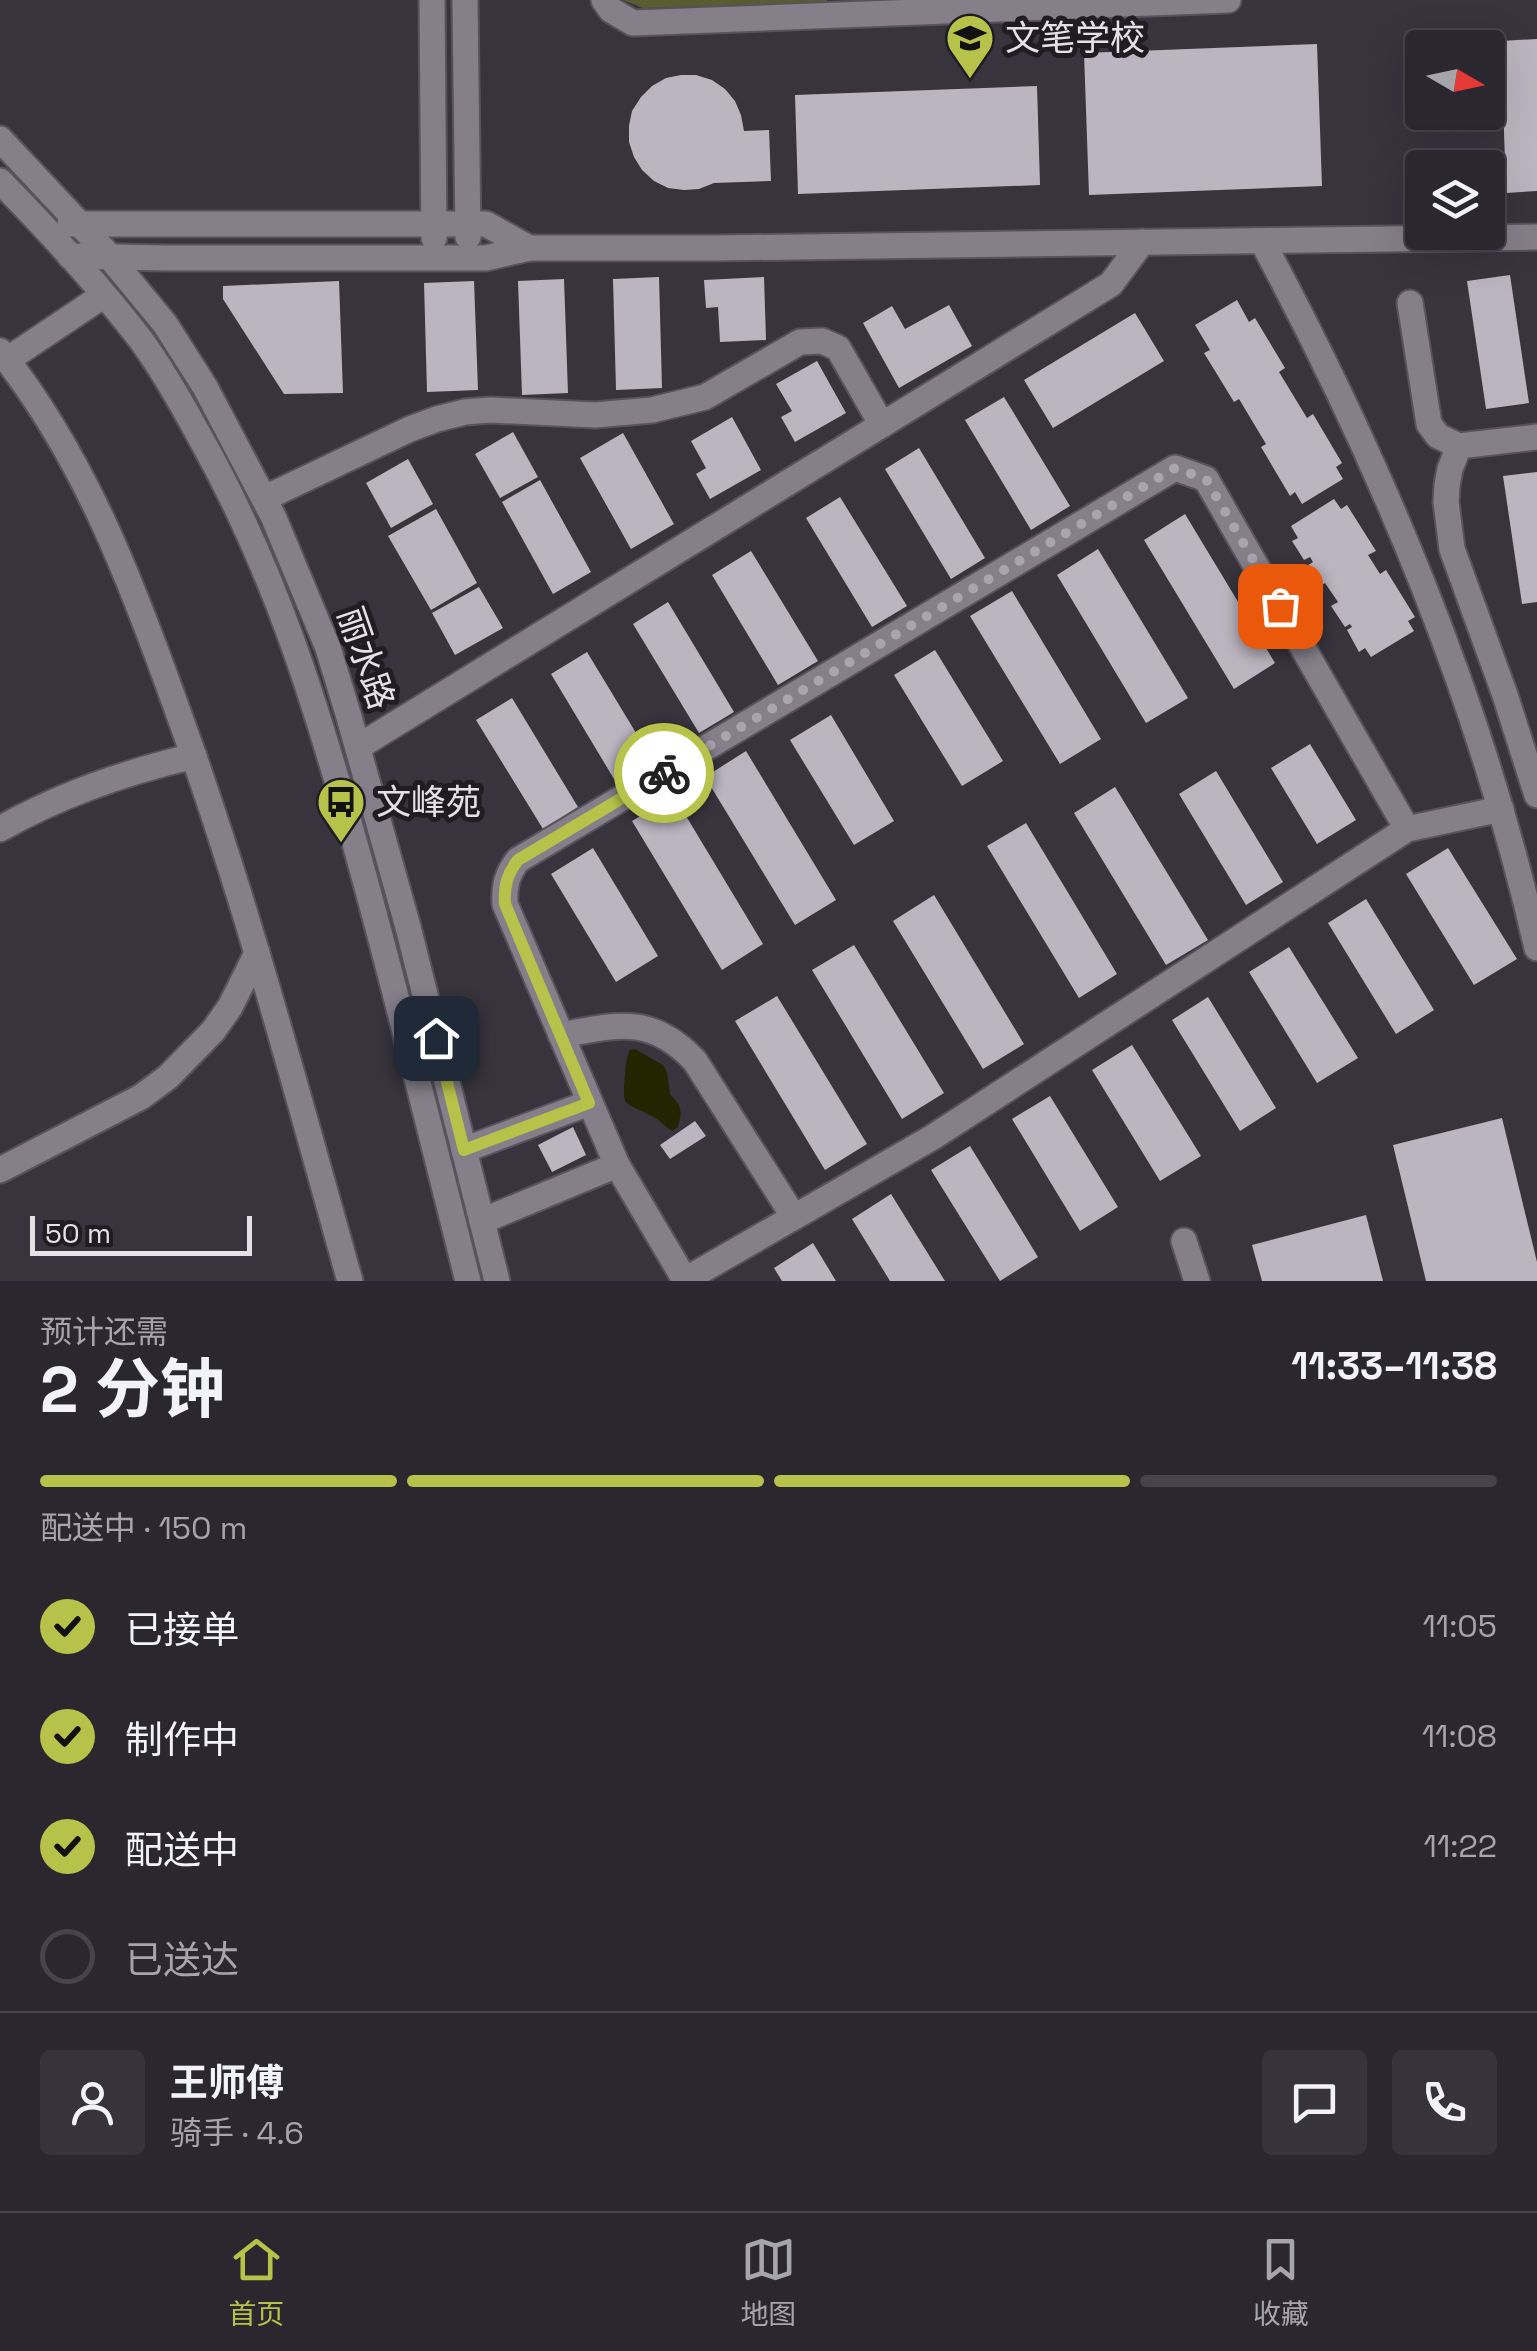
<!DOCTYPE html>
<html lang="zh">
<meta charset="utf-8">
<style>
body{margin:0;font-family:"Space Grotesk","Noto Sans SC",sans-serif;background:#36333a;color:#f1f3f6;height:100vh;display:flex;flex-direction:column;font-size:38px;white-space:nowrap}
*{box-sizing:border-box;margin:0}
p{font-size:32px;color:#a5a5aa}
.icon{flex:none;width:55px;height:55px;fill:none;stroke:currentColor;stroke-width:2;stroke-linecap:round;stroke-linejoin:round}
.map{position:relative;height:1281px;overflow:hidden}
.details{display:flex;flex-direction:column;background:#2a272e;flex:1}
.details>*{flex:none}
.needle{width:65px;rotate:99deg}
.tools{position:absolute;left:1405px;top:30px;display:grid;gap:20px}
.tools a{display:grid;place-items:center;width:100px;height:100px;border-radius:10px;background:#2a272e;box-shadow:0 10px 40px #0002,0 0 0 2px #46444a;font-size:50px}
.scale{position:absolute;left:30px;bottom:25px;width:222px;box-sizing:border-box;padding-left:10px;border:5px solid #e4e2e7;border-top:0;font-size:28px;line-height:35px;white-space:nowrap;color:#e4e2e7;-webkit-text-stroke:8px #1f1d21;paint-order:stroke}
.pin{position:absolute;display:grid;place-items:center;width:85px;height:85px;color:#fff;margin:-42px;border-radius:20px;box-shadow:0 5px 15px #0006}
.courier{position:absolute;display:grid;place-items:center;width:100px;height:100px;margin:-50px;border:8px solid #b6c249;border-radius:50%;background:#fff;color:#222;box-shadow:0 2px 12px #0007}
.overview em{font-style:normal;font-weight:700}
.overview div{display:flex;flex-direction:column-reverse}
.overview{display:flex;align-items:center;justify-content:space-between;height:170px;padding:0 40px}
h1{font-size:65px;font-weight:700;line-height:75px}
.bar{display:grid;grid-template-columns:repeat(4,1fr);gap:15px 10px;align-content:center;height:120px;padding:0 40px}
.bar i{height:12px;border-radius:8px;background:#46444a}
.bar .active{background:#b6c249}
.bar p{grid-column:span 4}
.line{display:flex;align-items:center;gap:25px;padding:0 40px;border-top:2px solid #46444a}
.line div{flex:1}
.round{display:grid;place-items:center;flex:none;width:105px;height:105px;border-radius:10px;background:#36333a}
ol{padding:0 40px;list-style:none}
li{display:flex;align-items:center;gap:30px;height:110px}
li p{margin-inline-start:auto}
li .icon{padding:10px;border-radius:50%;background:#b6c249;color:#111;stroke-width:4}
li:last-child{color:#a5a5aa}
li i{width:55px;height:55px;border:5px solid #46444a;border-radius:50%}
.tab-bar{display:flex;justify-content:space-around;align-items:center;height:140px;border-top:2px solid #46444a;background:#2a272e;font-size:28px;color:#a5a5aa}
.tab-bar a{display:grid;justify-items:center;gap:5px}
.tab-bar .active{color:#b6c249}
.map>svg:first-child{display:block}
</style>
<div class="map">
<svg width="1537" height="1281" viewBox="0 0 1537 1281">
<rect width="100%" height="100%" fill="#38343d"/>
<path fill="#575c31" d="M623 0H827V3L643 8Z"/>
<path fill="#222500" d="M635 1049 663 1065 667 1072 670 1094 679 1105 681 1113 678 1127 672 1131C665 1127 660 1120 652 1116 624 1101 622 1110 625 1074 626 1065 626 1058 630 1050Z"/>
<g fill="#bab5c0">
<path d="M1537 39V191L1506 193 1501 41Z"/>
<path d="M1317 44 1322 186 1089 195 1084 53Z"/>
<path d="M681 75H696L712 80 725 89 735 101 741 115 744 131 769 130 771 181 714 183 699 189 684 190 668 188 654 181 642 170 634 157 629 142V126L632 111 641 97 652 86 666 78Z"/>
<path d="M1037 86 1040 185 798 194 795 95Z"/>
<path d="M1510 275 1529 403 1486 409 1467 281Z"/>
<path d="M659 277 662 388 616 390 613 279Z"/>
<path d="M764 277 766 340 720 342 718 307 706 308 704 280Z"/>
<path d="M564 279 568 393 522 395 518 281Z"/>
<path d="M339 281 343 393 284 394 223 299V286Z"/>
<path d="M474 281 478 390 427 392 424 283Z"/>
<path d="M1237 300 1249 322 1255 318 1285 368 1279 372 1307 418 1313 414 1342 463 1336 467 1343 479 1302 504 1295 492 1290 496 1261 447 1266 444 1239 399 1234 402 1204 353 1210 350 1195 325Z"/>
<path d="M949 305 972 346 899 388 863 323 892 306 905 329Z"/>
<path d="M1135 313 1164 361 1053 428 1024 380Z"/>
<path d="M817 361 846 413 795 442 781 417 792 411 776 384Z"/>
<path d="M1004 397 1070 506 1031 530 965 420Z"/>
<path d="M732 417 761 470 710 499 696 474 706 468 691 441Z"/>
<path d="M513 432 538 477 500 498 475 454Z"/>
<path d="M623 433 674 524 631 549 580 458Z"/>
<path d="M919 448 985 558 951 579 885 469Z"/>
<path d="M408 459 433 504 391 528 366 483Z"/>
<path d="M1537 472V602L1522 604 1503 476Z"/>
<path d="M540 480 591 572 553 594 502 502Z"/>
<path d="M840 497 907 606 872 627 806 518Z"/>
<path d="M1334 499 1341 509 1347 505 1376 551 1368 555 1380 574 1386 570 1415 617 1408 621 1414 631 1371 657 1365 648 1359 652 1347 630 1352 627 1350 624 1345 627 1331 606 1338 602 1325 583 1320 586 1307 566 1313 562 1310 557 1304 560 1292 541 1298 538 1291 526Z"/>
<path d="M436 509 477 583 431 610 388 536Z"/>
<path d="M1185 514 1275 663 1234 689 1144 540Z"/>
<path d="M1098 549 1188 698 1146 723 1057 575Z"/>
<path d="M751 551 818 661 778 685 712 575Z"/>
<path d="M479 587 503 628 455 655 432 613Z"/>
<path d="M1012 591 1101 739 1060 764 970 616Z"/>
<path d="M668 602 734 712 699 733 633 624Z"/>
<path d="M935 650 1003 761 962 786 894 675Z"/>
<path d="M587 652 653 761 617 784 551 674Z"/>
<path d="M512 698 578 807 543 829 476 720Z"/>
<path d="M831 715 894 821 854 845 790 740Z"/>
<path d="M1310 744 1356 820 1317 844 1271 768Z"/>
<path d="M746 751 836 900 795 925 705 777Z"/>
<path d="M1216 771 1283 882 1246 905 1179 794Z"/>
<path d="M1115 787 1208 940 1166 965 1074 813Z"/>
<path d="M674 796 763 944 722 970 632 821Z"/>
<path d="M1026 823 1117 974 1079 998 987 846Z"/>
<path d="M593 848 658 956 616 982 551 874Z"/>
<path d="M1448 848 1517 959 1474 985 1406 874Z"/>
<path d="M934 895 1024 1044 983 1069 893 921Z"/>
<path d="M1366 899 1434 1010 1396 1034 1328 923Z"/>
<path d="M854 945 944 1093 902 1119 812 970Z"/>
<path d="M1289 947 1358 1058 1317 1083 1249 972Z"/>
<path d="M777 996 867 1144 825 1170 735 1021Z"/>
<path d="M1208 997 1276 1108 1240 1131 1172 1020Z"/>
<path d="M1132 1045 1201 1156 1160 1181 1092 1070Z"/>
<path d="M1050 1096 1118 1207 1080 1231 1012 1119Z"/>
<path d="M1502 1118 1537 1262V1281H1426L1393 1145Z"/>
<path d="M695 1121 706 1136 670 1159 660 1145Z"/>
<path d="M573 1127 586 1155 552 1172 538 1145Z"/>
<path d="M970 1146 1038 1257 1000 1281 931 1170Z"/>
<path d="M891 1194 945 1281H890L852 1219Z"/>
<path d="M1366 1215 1383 1281H1262L1252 1245Z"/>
<path d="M813 1243 836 1281H782L774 1268Z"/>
</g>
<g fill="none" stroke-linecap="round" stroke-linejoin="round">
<g stroke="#57535b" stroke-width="29">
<g id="minor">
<path d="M432 0 434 238"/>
<path d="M465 0 468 237"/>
<path d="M604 0 611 10 633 23 1228 0"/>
<path d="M0 139 104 250 165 324 205 387 273 516 328 648 349 717 408 927 497 1281"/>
<path d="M0 181C49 231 98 284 141 340 163 370 182 404 200 437 273 567 314 697 354 840 395 986 431 1134 468 1281"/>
<path d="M70 224H486L529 248"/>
<path d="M1262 241C1382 465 1480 699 1537 948"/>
<path d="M70 256 165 258H486L529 248H716L1537 237"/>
<path d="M1410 303 1429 424 1438 436 1459 446"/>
<path d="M0 351C84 456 132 583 177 709 245 896 296 1089 350 1281"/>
<path d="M7 360 104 295"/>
<path d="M1537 437 1459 446 1450 469 1447 485 1446 502 1452 549 1505 695 1537 795"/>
<path d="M265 498 410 429 437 419 465 412 490 410 595 415 652 410 705 397 800 342 822 341 838 348 882 425"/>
<path d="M358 747 1111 284 1142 242"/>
<path d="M0 829C61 794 126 772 194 756"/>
<path d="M1407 829 1206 479 1175 468 518 860C507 874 504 886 505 904L617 1165 685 1280 933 1137 1407 829 1501 809"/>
<path d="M561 1035C616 1025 651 1014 695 1061L794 1217"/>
<path d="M464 1150 589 1103"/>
<path d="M0 1170 141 1097 168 1077 213 1031 230 1007 257 953"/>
<path d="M482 1221 617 1165"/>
<path d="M1184 1241 1197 1281"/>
</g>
</g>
<use href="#minor" stroke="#847f89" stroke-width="25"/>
</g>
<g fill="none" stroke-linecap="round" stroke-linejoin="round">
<path stroke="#a8a5ac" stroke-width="10" stroke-dasharray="0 18" d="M664 773 1175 468 1206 479 1280 606"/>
<path stroke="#b6c249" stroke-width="12" d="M436 1038 464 1150 589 1103 505 904C504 886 507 874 518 860L664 773"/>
</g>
<defs>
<g id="school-pin" transform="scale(2.5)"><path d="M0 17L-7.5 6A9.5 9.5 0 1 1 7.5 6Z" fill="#b6c249" stroke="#1f1d21"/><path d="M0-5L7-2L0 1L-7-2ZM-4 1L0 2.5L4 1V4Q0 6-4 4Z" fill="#111"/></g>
<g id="bus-pin" transform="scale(2.5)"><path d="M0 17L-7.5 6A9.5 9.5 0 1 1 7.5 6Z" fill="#b6c249" stroke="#1f1d21"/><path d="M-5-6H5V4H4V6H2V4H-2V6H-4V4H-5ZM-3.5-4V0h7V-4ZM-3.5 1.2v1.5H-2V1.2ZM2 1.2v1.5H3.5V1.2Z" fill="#111"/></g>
</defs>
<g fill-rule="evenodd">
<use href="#school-pin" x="970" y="38"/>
<use href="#bus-pin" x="341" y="802"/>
</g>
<g text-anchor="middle" stroke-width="10" stroke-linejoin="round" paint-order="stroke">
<g font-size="35" fill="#e4e2e7" stroke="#1f1d21" text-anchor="start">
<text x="1005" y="50">文笔学校</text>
<text x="376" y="814">文峰苑</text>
</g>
<g font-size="35" fill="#e4e2e7" stroke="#1f1d21">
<text transform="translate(366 658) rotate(71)" y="12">丽水路</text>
</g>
</g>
</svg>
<div class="tools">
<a><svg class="needle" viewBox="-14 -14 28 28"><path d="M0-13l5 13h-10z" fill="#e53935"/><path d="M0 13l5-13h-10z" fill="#a5a5aa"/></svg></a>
<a><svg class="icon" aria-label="layers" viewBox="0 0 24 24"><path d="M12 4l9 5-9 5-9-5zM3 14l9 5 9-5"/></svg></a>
</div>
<div class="scale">50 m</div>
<div class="pin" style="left:1280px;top:606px;background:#ea580c"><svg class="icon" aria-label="bag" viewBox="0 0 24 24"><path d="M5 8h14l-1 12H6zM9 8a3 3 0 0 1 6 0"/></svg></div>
<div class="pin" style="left:436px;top:1038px;background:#1f2937"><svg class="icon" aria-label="home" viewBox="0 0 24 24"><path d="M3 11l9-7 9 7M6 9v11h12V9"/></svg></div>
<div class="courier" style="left:664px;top:773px"><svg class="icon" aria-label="bike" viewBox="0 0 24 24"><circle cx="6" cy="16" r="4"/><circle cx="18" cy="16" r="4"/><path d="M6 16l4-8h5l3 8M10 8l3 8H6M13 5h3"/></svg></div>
</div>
<section class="details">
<div class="overview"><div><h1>2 分钟</h1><p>预计还需</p></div><em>11:33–11:38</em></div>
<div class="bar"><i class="active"></i><i class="active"></i><i class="active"></i><i></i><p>配送中 · 150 m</p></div>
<ol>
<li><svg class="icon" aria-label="check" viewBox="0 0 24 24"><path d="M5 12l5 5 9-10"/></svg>已接单<p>11:05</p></li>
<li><svg class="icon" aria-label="check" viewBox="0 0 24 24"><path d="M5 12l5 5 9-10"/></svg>制作中<p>11:08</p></li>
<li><svg class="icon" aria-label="check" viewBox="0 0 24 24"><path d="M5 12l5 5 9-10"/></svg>配送中<p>11:22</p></li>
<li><i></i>已送达</li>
</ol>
<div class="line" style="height:180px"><a class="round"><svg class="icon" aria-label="person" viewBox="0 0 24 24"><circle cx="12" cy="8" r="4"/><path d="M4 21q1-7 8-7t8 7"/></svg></a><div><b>王师傅</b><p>骑手 · 4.6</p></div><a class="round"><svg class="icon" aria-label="chat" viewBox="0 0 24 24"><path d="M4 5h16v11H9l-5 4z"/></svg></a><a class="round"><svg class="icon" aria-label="phone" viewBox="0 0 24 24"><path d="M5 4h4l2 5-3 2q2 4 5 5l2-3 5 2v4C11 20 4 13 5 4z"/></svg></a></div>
</section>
<nav class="tab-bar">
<a class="active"><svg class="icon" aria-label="home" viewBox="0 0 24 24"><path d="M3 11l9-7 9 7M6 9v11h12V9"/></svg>首页</a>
<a><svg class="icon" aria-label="map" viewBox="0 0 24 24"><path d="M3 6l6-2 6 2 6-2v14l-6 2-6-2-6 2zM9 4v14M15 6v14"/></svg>地图</a>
<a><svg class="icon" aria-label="saved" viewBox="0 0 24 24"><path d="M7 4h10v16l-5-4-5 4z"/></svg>收藏</a>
</nav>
